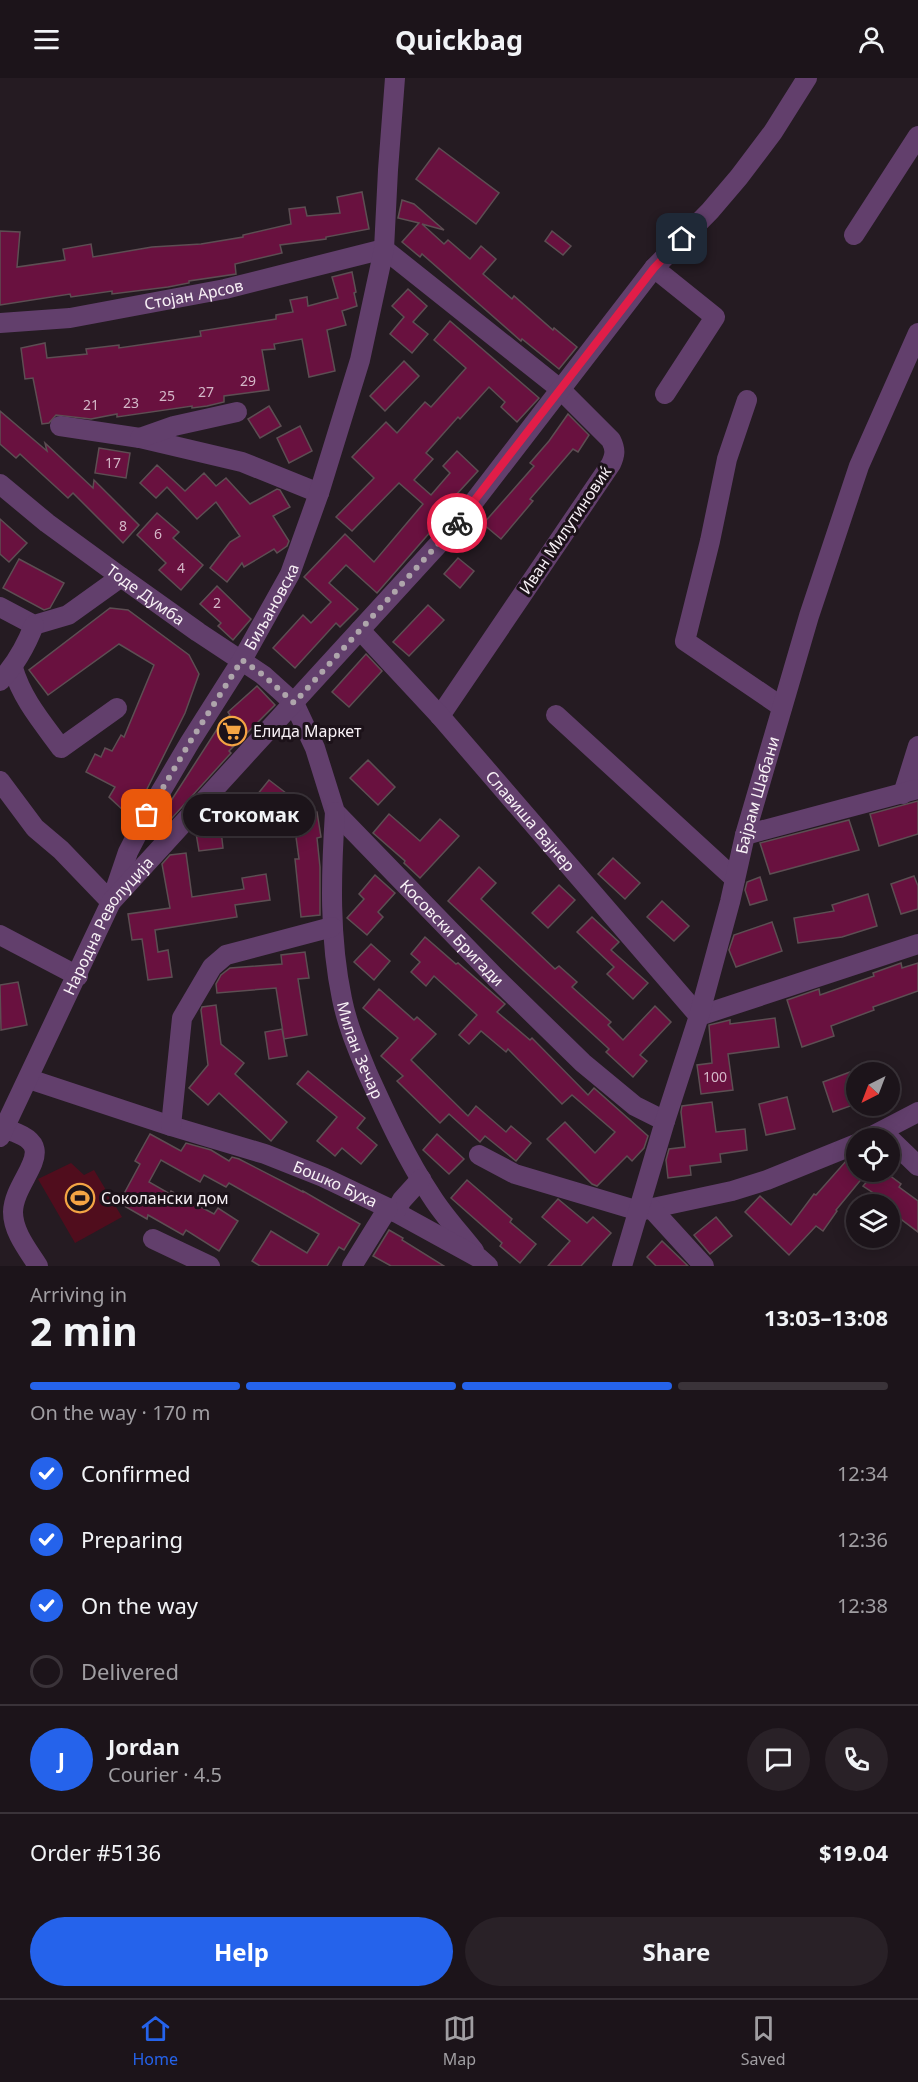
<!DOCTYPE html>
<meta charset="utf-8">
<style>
body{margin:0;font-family:"Noto Sans",sans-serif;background:#292127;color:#f1f3f6;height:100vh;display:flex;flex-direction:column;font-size:22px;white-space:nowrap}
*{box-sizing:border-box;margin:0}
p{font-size:20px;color:#a09ea2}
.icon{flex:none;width:33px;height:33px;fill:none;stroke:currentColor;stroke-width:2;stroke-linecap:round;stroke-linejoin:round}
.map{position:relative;height:1188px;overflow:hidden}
.details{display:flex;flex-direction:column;background:#1c141a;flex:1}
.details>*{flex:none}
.needle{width:39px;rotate:222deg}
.fabs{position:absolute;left:846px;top:984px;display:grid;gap:12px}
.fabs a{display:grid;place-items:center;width:54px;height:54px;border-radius:50%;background:#1c141a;box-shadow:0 3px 15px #0003,0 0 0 2px #3a3339;font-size:30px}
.pin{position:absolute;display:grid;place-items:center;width:51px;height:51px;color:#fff;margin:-26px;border-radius:12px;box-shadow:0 3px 9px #0006}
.courier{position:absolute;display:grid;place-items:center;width:60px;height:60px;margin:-30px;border:4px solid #e11d48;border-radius:50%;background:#fff;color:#222;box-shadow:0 2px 8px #0007}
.bubble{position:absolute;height:42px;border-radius:21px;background:#1c141a;box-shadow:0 3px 15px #0003,0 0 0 2px #3a3339;font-size:20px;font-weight:700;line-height:42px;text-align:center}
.summary em{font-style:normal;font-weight:700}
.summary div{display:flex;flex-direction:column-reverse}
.summary{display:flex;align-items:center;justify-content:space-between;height:102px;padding:0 30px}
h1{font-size:39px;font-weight:700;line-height:45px}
.bar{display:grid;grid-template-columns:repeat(4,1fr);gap:9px 6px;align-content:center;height:72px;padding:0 30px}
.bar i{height:8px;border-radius:4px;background:#3a3339}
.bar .current{background:#2563eb}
.bar p{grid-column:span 4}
.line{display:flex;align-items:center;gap:15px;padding:0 30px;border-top:2px solid #3a3339}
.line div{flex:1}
.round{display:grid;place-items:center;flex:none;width:63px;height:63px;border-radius:32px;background:#292127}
ol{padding:0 30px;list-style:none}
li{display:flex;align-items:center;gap:18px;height:66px}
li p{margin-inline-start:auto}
li .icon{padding:6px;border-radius:50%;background:#2563eb;color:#fff;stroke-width:4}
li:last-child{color:#a09ea2}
li i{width:33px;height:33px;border:3px solid #3a3339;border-radius:50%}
.cta{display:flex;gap:12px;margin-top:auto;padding:12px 30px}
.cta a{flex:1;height:69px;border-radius:36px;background:#2563eb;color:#fff;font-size:24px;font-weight:700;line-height:69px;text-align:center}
.cta a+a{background:#292127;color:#f1f3f6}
header{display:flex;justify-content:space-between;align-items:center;height:78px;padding:0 30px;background:#1c141a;font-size:27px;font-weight:700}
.menu{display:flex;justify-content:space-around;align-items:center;height:84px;border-top:2px solid #3a3339;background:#1c141a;font-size:16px;color:#a09ea2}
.menu a{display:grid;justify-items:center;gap:3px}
.menu .current{color:#2563eb}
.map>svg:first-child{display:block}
</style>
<header><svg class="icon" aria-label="menu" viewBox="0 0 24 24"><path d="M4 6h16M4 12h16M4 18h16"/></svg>Quickbag<svg class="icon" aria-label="person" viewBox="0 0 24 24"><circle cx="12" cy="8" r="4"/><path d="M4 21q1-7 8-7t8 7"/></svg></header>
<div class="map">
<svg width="918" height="1188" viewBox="0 0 918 1188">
<rect width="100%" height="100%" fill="#251b22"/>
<path fill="#500d1d" d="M71 1085 84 1097 94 1092 122 1139 75 1165 38 1101Z"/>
<g fill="#69113f" stroke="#5d4e53" stroke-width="1.5">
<path d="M439 70 499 115 476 146 416 101Z"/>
<path d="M362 114 369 151 326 159V161L280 167 282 175 235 186 236 196 189 203V205L168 209 112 216V213L71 219 70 216 0 227V153L20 154 17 189 65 182 63 171 91 166 93 179 152 169 201 166 243 159V157L291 146 289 131 305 129 307 138 340 135 337 119Z"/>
<path d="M402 122 414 126 444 152 422 146 444 166 448 162 470 181 481 168 496 181 483 196 512 221 514 218 553 252 554 250 577 269 559 291 522 261 521 263 422 176 420 179 402 164 419 145 398 140Z"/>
<path d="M552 153 571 168 563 177 545 163Z"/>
<path d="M352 194 356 214 354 215 357 228 342 233 346 247 327 252 335 293 309 299 302 261 274 266 275 271 262 272 269 312 224 318V324L207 328 192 330V328L117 339V336L91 341 56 337 49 345 42 346 33 300 25 301 21 270 45 265 47 280 87 276 86 271 119 267V270L201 258 200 253 276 241V237L293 234 290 222 307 219 308 228 338 220 332 199Z"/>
<path d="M408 211 427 228 413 244 428 256 412 275 390 256 404 239 392 228Z"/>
<path d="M450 243 539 320 517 344 501 329 505 324 489 309 460 341 458 339 426 375 433 381 414 402 431 417 450 395 443 388 457 373 478 393 456 417 460 420 377 515 346 487 329 505 358 531 340 549 336 545 295 590 273 570 303 537 311 545 331 524 304 499 345 456 374 484 423 426 399 405 352 453 336 439 374 400 352 379 386 344 397 355 425 324 431 329 466 290 434 262Z"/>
<path d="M404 283 419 298 385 333 370 318Z"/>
<path d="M269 328 281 348 260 360 248 341Z"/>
<path d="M0 333 47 373 45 365 93 410 94 402 139 447 123 465 73 415 68 420 20 376 16 380 0 366Z"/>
<path d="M568 336 589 357 578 374 573 371 530 421 533 423 501 461 483 446 534 388 530 385 549 363Z"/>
<path d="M300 348 312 373 289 385 277 360Z"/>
<path d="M99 370 130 375 126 400 95 395Z"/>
<path d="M157 387 185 413 204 395 216 408 226 400 250 426 277 411 280 412 290 429 273 438 289 463 287 468 277 475 274 471 244 489 242 485 227 504 210 490 230 464 240 458 216 424 197 441 167 409 156 420 140 405Z"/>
<path d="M157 435 179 454 173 460 203 487 181 512 159 492 166 485 137 457Z"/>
<path d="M0 441 27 465 9 484 0 476Z"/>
<path d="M458 480 474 493 460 510 444 496Z"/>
<path d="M19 481 64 505 50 530 44 532 3 510Z"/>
<path d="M217 508 251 541 233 562 218 548 221 545 200 526Z"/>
<path d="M428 527 444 542 409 578 393 564Z"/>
<path d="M110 530 128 532 189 577 199 596 185 635 133 739 125 734 109 719 115 709 86 694 95 676 101 679 105 670 112 673 121 657 124 659 154 587 119 566 48 617 29 592Z"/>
<path d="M366 576 382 593 349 629 332 614Z"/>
<path d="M257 608 275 627 229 673 231 675 162 751 156 746 158 743 221 645 230 637 228 634Z"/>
<path d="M368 682 395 709 378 727 350 700Z"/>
<path d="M269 702 286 715 264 741H266L268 756 244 759 240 733 271 729 257 717Z"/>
<path d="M918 723V756L879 768 870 736Z"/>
<path d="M317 734 321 759 317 760 320 789V837L301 839 295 781H299L293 737Z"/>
<path d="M389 736 420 763 440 741 459 758 420 800 404 785 405 783 373 755Z"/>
<path d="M849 742 859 772 770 796 760 765Z"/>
<path d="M220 744 223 770 199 773 195 749 198 747Z"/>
<path d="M186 775 192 819 244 811 242 800 266 796 270 822 235 827 237 839 155 852 158 874 168 872 172 899 148 902 142 861 132 862 128 836 170 830 162 786 170 777Z"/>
<path d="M613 780 640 805 625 821 598 796Z"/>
<path d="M479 789 496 805 481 821 555 891 559 888 577 904 572 909 611 944 608 947 623 962 655 928 671 944 640 977 647 983 633 999 606 974 609 971 448 823Z"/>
<path d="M375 797 395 815 378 834 383 839 367 857 347 840 364 821 359 816Z"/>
<path d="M914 798 918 808V831L901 836 891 806Z"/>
<path d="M760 799 767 822 750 827 745 812 747 804Z"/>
<path d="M559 807 575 822 548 850 532 835Z"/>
<path d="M868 816 877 848 842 859 798 865 794 840 834 833 832 827Z"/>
<path d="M662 823 689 848 674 863 647 839Z"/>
<path d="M592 839 619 864 611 872 648 905 633 921 607 896 614 889 577 854Z"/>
<path d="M772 844 782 873 736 889 729 872 734 857Z"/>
<path d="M425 859 456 886 458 885 505 926 497 934 530 962 532 960 588 1017 594 1010 648 1058 644 1070 632 1083 627 1078 597 1108 592 1106 547 1061 565 1044 595 1075 615 1054 572 1017 562 1026 508 971 506 974 481 953 469 966 459 957 477 937 434 898 426 908 411 894 420 884 411 876Z"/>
<path d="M371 866 390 883 374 902 354 884Z"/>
<path d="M305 874 309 900 298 901 307 957 284 961 276 910 217 915 216 906 221 897 230 890 282 886 281 877Z"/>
<path d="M901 885 902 890 918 885V913L873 929 874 932 831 948 834 958 802 969 787 922 819 911 820 917 874 898 873 895Z"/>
<path d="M18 904 27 947 1 952 0 907Z"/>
<path d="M379 911 414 942 417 939 436 956 411 982 468 1038 476 1028 506 1054 511 1048 531 1065 516 1083 485 1058 480 1064 449 1036 440 1045 397 1003 403 998 381 978 398 960 363 930Z"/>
<path d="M216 927 221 966 244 985 235 996 287 1044 271 1063 219 1015 208 1027 189 1010 208 987 201 932 202 929Z"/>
<path d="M775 940 779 969 728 976 733 1012 701 1016 697 987 712 985 709 947 730 942V946Z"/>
<path d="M282 951 287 978 269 981 265 954Z"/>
<path d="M308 993 365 1040 357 1050 377 1067 361 1086 342 1070 335 1078 317 1063 337 1039 297 1006Z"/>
<path d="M850 994 856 1012V1026L833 1034 823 1004Z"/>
<path d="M787 1019 795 1051 766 1057 759 1026Z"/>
<path d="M712 1024 716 1054 745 1051 747 1072 720 1076 721 1084 690 1088 691 1097 668 1100 666 1082 669 1071 685 1069 681 1034 682 1028Z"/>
<path d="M150 1056 181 1073 186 1065 211 1072 229 1083 232 1079 239 1081 303 1114V1113L360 1146 344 1172 339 1169 327 1188H260L252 1183 271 1153 307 1175 319 1156 229 1105 226 1109 204 1097 200 1104 161 1082 149 1104 170 1116 171 1113 214 1136 218 1130 238 1143 219 1173 186 1152 183 1157 148 1137 147 1141 119 1125 140 1086 135 1083Z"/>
<path d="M437 1056 464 1081 449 1096 423 1072Z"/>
<path d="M846 1083 856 1094 864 1098 836 1132 837 1133 823 1153 816 1148 789 1177 745 1134 760 1118 791 1147 814 1116 816 1117Z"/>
<path d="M875 1094H885L901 1106 899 1109 918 1123V1154L890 1133 892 1130 890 1126 863 1108Z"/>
<path d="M467 1102 512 1141 510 1144 536 1166 520 1185 500 1168 502 1165 451 1120Z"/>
<path d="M558 1121 587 1145 593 1139 611 1155 581 1188H548L570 1163 542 1139Z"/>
<path d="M716 1139 732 1158 710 1176 694 1157Z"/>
<path d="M389 1152 403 1160 402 1162 444 1188H391L373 1178Z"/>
<path d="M662 1163 685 1185 688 1188H656L647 1179Z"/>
</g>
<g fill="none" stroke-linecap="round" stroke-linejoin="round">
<g stroke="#623f6c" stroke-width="20">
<path d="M854 157 918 58"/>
<path d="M654 190 715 239 665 316"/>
<path id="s1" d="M0 245 70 240 225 211 384 171 560 311 611 362C616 372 615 377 611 386L440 638"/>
<path d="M747 322 727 381 710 463 685 563 782 629"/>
<path d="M60 348 140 360 242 384 319 415"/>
<path d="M140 360 174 348 237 334"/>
<path id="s2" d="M0 406 47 445 121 499 198 554 263 597 294 625 315 670 335 734 496 900 583 985 635 1028 665 1043"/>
<path d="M0 529 34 547 68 537 121 499"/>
<path id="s3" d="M360 552 440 638 699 938"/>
<path d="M13 590C22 621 42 644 61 670L117 630"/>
<path d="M0 603C16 586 26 568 34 547"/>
<path d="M556 637 735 801"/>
<path id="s4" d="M0 703 35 750 61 772 111 824 128 774 147 737 190 664 242 582 290 496 319 415 360 282 384 171 388 92 395 0"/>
<path d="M903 716 918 668"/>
<path id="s5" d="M335 734C331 797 329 859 342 921 347 946 357 970 367 994 386 1036 406 1080 432 1119 444 1138 460 1155 474 1173"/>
<path d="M745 757 918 711"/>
<path d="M0 857 78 898"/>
<path d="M699 938 918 866"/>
<path id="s6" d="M29 1001 171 1048 265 1076 323 1099 388 1130 479 1180 488 1188"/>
<path d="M171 1048 182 940 212 889 226 877 332 849"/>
<path d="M4 1051C67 1067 14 1098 13 1134 13 1154 28 1172 38 1188"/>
<path id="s7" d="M0 1059 111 824 456 447 654 190 710 133 739 99 773 54 807 0"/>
<path d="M868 1060 918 1034"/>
<path d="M890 1061 918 1088"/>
<path d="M479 1077 515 1096 639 1133 732 1113 767 1102 856 1066"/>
<path d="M651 1130 704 1188"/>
<path d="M395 1134 402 1122 421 1101"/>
<path d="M153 1161 210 1188"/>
<path d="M352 1188 388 1130"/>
<path id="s8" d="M622 1188 665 1043 699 938 730 824 745 757 809 538 859 388 918 255"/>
</g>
</g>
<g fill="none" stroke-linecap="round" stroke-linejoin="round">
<path stroke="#aea5ab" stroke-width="6" stroke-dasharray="0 10.8" d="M147 737 190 664 242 582 263 597 294 625 457 445"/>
<path stroke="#e11d48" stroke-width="8" d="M457 445 654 190 682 161"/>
</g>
<defs>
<g id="supermarket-ring" transform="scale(1.5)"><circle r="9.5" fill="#1c1219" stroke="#f4a444" stroke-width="1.5"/><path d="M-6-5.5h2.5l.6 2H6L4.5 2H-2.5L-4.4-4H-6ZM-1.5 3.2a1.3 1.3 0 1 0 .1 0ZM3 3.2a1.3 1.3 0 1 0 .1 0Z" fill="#f4a444"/></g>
<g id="stadium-ring" transform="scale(1.5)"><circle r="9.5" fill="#1c1219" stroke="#f4a444" stroke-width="1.5"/><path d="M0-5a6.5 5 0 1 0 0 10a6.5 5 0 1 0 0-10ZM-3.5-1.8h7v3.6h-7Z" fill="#f4a444"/></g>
</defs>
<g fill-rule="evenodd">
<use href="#supermarket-ring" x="232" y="653"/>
<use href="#stadium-ring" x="80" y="1120"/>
</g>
<g text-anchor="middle" stroke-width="6" stroke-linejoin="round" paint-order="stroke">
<g font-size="14" fill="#d4b8c8">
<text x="248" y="308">29</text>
<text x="206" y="319">27</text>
<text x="167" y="323">25</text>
<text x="131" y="330">23</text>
<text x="91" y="332">21</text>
<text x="113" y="390">17</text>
<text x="123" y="453">8</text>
<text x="158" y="461">6</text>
<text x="181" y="495">4</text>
<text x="217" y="530">2</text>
<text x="715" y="1004">100</text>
</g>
<g font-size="16" fill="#f7f0f5" stroke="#1c1219">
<text dy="6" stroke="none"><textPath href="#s1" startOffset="196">Стојан Арсов</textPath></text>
<text transform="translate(565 452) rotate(-56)" y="6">Иван Милутиновиќ</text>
<text dy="6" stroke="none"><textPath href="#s2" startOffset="183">Тоде Думба</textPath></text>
<text dy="6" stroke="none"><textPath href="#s4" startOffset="502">Биљановска</textPath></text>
<text dy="6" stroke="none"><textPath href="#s8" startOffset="490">Бајрам Шабани</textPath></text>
<text dy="6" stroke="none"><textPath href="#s3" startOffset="256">Славиша Вајнер</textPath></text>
<text dy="6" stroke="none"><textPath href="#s7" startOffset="238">Народна Револуција</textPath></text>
<text dy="6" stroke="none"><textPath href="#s2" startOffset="652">Косовски Бригади</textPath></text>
<text dy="6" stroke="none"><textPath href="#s5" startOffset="242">Милан Зечар</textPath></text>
<text dy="6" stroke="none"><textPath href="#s6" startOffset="324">Бошко Буха</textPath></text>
</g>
<g font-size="16" fill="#f7f0f5" stroke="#1c1219" text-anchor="start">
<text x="253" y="659">Елида Маркет</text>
<text x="101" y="1126">Соколански дом</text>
</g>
</g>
</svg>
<div class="fabs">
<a><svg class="needle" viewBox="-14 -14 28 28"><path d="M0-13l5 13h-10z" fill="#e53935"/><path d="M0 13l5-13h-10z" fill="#a09ea2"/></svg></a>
<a><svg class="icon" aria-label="locate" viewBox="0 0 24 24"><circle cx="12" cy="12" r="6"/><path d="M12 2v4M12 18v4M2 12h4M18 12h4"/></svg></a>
<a><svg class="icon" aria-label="layers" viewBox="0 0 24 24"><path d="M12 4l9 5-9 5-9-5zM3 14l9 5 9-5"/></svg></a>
</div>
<div class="pin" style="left:147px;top:737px;background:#ea580c"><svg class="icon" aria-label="bag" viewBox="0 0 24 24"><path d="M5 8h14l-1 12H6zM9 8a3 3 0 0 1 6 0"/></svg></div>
<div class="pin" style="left:682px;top:161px;background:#1f2937"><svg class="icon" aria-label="home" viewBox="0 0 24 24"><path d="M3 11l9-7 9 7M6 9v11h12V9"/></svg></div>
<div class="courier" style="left:457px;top:445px"><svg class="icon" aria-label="bike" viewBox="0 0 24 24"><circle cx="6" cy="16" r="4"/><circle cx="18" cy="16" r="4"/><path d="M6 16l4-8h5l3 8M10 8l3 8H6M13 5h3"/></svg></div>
<div class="bubble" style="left:183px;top:716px;width:132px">Стокомак</div>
</div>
<section class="details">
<div class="summary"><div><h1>2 min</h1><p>Arriving in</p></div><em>13:03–13:08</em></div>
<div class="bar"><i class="current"></i><i class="current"></i><i class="current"></i><i></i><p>On the way · 170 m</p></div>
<ol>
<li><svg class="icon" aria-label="check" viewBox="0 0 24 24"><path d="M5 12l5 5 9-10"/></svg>Confirmed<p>12:34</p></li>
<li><svg class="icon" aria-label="check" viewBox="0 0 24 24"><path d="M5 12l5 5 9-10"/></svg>Preparing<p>12:36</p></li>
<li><svg class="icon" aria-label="check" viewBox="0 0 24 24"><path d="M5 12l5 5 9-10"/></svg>On the way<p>12:38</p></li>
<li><i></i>Delivered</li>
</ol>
<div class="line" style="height:108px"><b class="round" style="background:#2563eb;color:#fff">J</b><div><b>Jordan</b><p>Courier · 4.5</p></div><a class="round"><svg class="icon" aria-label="chat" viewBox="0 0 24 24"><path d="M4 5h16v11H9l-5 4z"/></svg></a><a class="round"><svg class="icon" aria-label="phone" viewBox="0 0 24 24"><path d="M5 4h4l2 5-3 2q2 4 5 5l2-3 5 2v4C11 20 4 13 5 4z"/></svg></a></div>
<div class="line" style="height:78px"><div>Order #5136</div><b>$19.04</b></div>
<div class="cta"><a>Help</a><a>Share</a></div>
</section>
<nav class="menu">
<a class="current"><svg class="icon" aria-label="home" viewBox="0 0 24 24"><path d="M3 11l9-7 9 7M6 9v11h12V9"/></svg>Home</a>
<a><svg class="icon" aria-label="map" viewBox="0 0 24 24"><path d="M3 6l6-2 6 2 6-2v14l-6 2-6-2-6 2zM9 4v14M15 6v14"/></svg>Map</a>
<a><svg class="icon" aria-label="saved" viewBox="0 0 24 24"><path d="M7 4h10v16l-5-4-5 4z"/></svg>Saved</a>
</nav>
